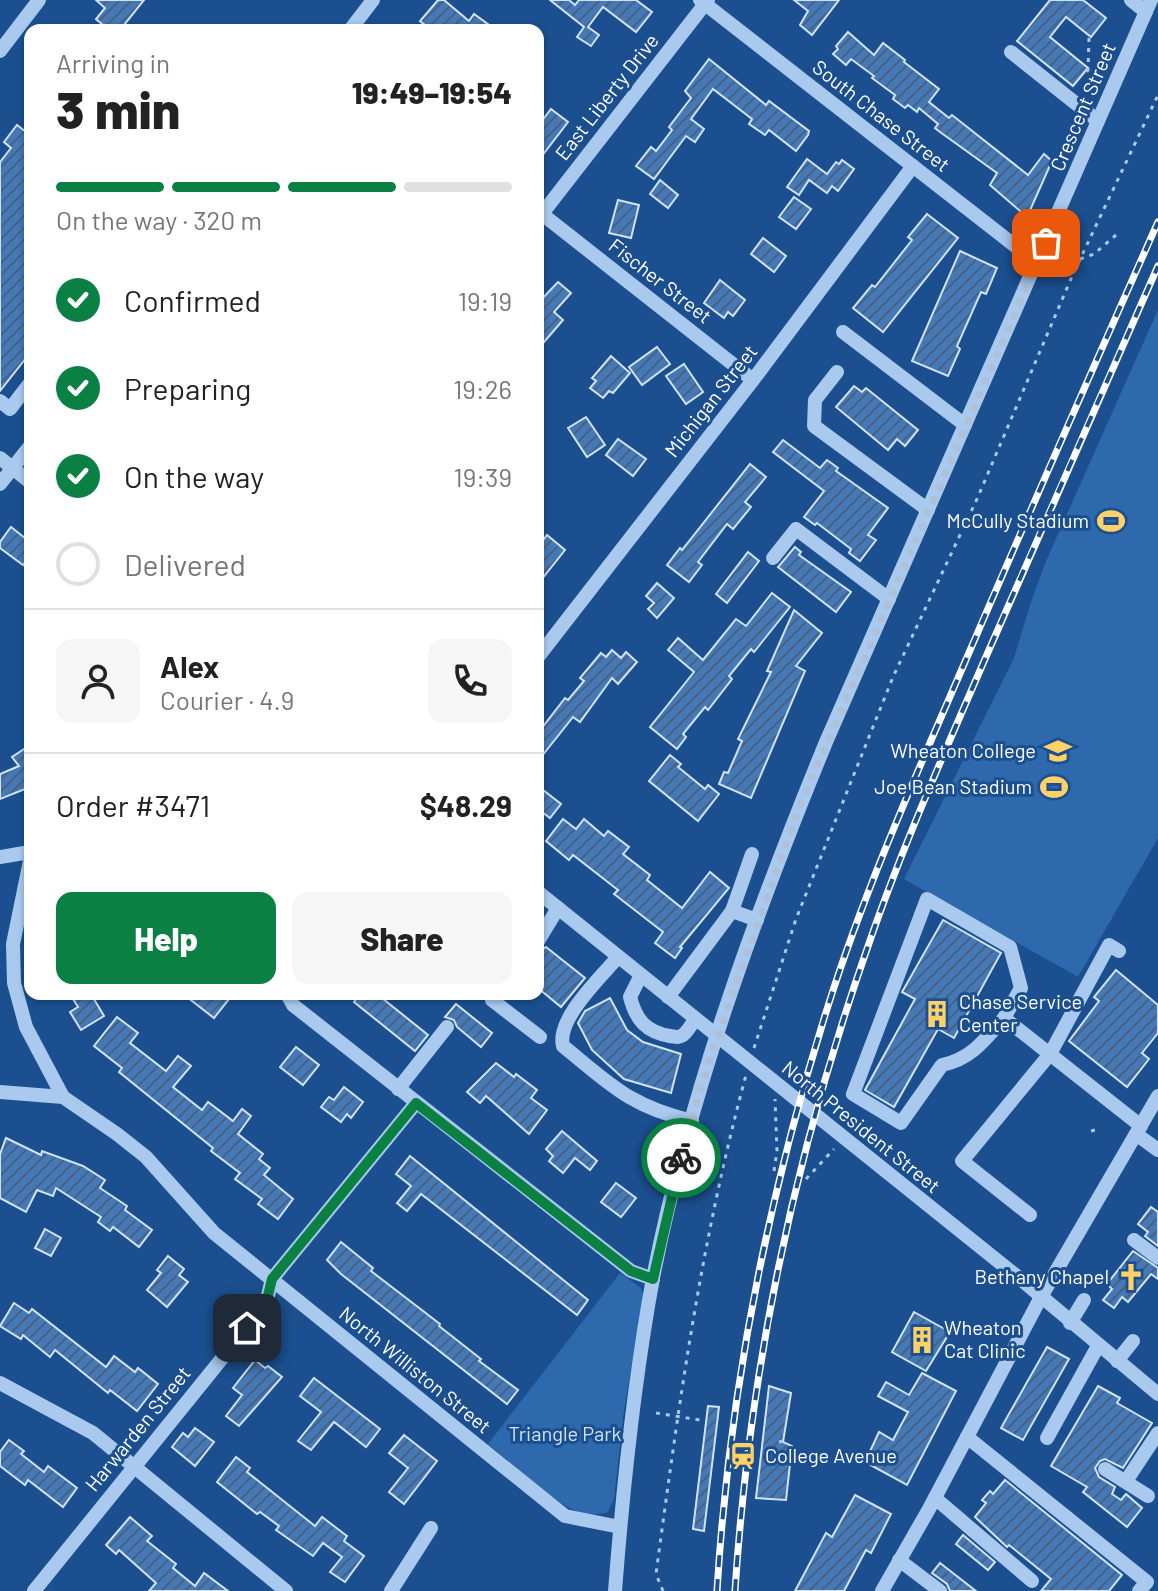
<!DOCTYPE html>
<meta charset="utf-8">
<style>
body{margin:0;font-family:Barlow,sans-serif;background:#f6f6f6;color:#222;height:100vh;display:flex;flex-direction:column;font-size:30px;white-space:nowrap}
*{box-sizing:border-box;margin:0}
p{font-size:26px;color:#767676}
.icon{flex:none;width:44px;height:44px;fill:none;stroke:currentColor;stroke-width:2;stroke-linecap:round;stroke-linejoin:round}
.map{position:relative;flex:1;overflow:hidden}
.drawer{position:absolute;left:24px;top:24px;width:520px;height:976px;display:flex;flex-direction:column;background:#fff;border-radius:16px;box-shadow:0 2px 6px #0004}
.drawer>*{flex:none}
.pin{position:absolute;display:grid;place-items:center;width:68px;height:68px;color:#fff;margin:-34px;border-radius:16px;box-shadow:0 4px 12px #0006}
.courier{position:absolute;display:grid;place-items:center;width:80px;height:80px;margin:-40px;border:6px solid #0b8043;border-radius:50%;background:#fff;color:#222;box-shadow:0 2px 10px #0007}
.head em{font-style:normal;font-weight:800}
.head div{display:flex;flex-direction:column-reverse}
.head{display:flex;align-items:center;justify-content:space-between;height:136px;padding:0 32px}
h1{font-size:52px;font-weight:800;line-height:60px}
.bar{display:grid;grid-template-columns:repeat(4,1fr);gap:12px 8px;align-content:center;height:96px;padding:0 32px}
.bar i{height:10px;border-radius:6px;background:#e0e0e0}
.bar .active{background:#0b8043}
.bar p{grid-column:span 4}
.line{display:flex;align-items:center;gap:20px;padding:0 32px;border-top:2px solid #e0e0e0}
.line div{flex:1}
.round{display:grid;place-items:center;flex:none;width:84px;height:84px;border-radius:16px;background:#f6f6f6}
ol{padding:0 32px;list-style:none}
li{display:flex;align-items:center;gap:24px;height:88px}
li p{margin-inline-start:auto}
li .icon{padding:8px;border-radius:50%;background:#0b8043;color:#fff;stroke-width:4}
li:last-child{color:#767676}
li i{width:44px;height:44px;border:4px solid #e0e0e0;border-radius:50%}
.cta{display:flex;gap:16px;margin-top:auto;padding:16px 32px}
.cta a{flex:1;height:92px;border-radius:16px;background:#0b8043;color:#fff;font-size:32px;font-weight:800;line-height:92px;text-align:center}
.cta a+a{background:#f6f6f6;color:#222}
.map>svg:first-child{display:block}
</style>
<div class="map">
<svg width="1158" height="1591" viewBox="0 0 1158 1591">
<defs>
<pattern id="building-hatch" width="6" height="6" patternUnits="userSpaceOnUse" patternTransform="scale(2)"><rect width="6" height="6" fill="#4478b7"/><path d="M-1 1l2-2M0 6l6-6M5 7l2-2" fill="none" stroke="#486282"/></pattern>
</defs>
<rect width="100%" height="100%" fill="#1b4f8f"/>
<g fill="#2e69ad">
<path d="M1158 310V838L1078 977 904 879 1014 658 1030 605 1046 561Z"/>
<path d="M620 1273 641 1288 643 1296 623 1417 614 1499 608 1512C598 1515 586 1515 576 1511 555 1503 509 1460 488 1444Z"/>
</g>
<g fill="url(#building-hatch)" stroke="#cfe3fa" stroke-width="2">
<path d="M96 0H144L120 30H109L96 19 105 8Z"/>
<path d="M438 0H444L469 21 474 14 496 30H431L420 21Z"/>
<path d="M550 0H569L575 5 579 0H636L652 12 636 32 603 7 588 27 599 35 591 46 577 37 584 27Z"/>
<path d="M794 0H839L812 35 800 25 808 11Z"/>
<path d="M1050 0H1083L1106 18 1091 37 1066 17 1050 37 1088 68 1073 86 1017 41Z"/>
<path d="M848 32 874 55 883 43 905 60 904 62 939 89 929 102 949 118 952 115 1028 175 1044 154 1052 161 1027 217 990 185 997 173 940 132 935 128 938 124 919 108 917 112 908 105 905 108 893 99 895 95 872 78 874 76 851 59 846 65 833 54 838 49 836 46Z"/>
<path d="M709 59 766 105 769 101 809 131 808 135 796 151 769 130 765 135 749 124 752 119 713 89 691 119 704 129 695 142 686 136 654 179 636 166 651 147 656 151 672 130 669 127 691 98 685 91Z"/>
<path d="M551 109 568 122 538 161V126Z"/>
<path d="M17 125 30 135V353L0 391V162L11 148 4 142Z"/>
<path d="M807 159 827 174 836 162 839 164 842 160 854 169 838 191 832 186 827 193 809 180 799 195 787 187Z"/>
<path d="M660 180 678 195 668 208 650 194Z"/>
<path d="M794 197 811 209 796 229 779 217Z"/>
<path d="M618 200 639 205 631 238 609 233Z"/>
<path d="M927 214 958 238 883 332 853 308 872 285 875 287 912 240 908 237Z"/>
<path d="M763 238 786 256 774 272 751 254Z"/>
<path d="M960 251 997 268 986 294 981 292 957 346 960 349 948 376 912 361Z"/>
<path d="M720 280 745 300 733 316 728 312 724 318 704 303Z"/>
<path d="M558 282 571 293 554 312 563 320 538 349V303Z"/>
<path d="M657 347 670 364 642 385 629 367Z"/>
<path d="M611 356 630 373 613 393 609 391 603 398 590 388 596 381 592 378Z"/>
<path d="M684 364 703 392 686 404 666 376Z"/>
<path d="M854 386 862 392 866 388 918 430 905 446 897 439 888 450 836 407Z"/>
<path d="M586 417 605 445 587 457 568 428Z"/>
<path d="M618 439 646 459 633 476 606 455Z"/>
<path d="M783 440 820 468 827 460 838 468 836 471 888 508 868 535 876 540 860 561 849 553 851 549 817 523 815 525 804 517 824 491 773 452Z"/>
<path d="M750 464 766 477 745 502 751 507 733 529 727 524 698 562 702 565 689 582 667 565 680 548 682 550Z"/>
<path d="M11 527 30 542V556L23 565 0 548V542Z"/>
<path d="M547 535 565 550 538 584V547Z"/>
<path d="M795 547 801 552 799 555 851 592 836 612 778 567Z"/>
<path d="M748 552 759 561 727 603 716 594Z"/>
<path d="M657 583 674 598 657 618 648 609 654 603 646 596Z"/>
<path d="M772 593 790 607 754 652 751 649 729 676 732 679 708 710 705 707 683 734 686 737 677 749 650 727 694 672 668 650 678 638 703 660 736 619 746 626Z"/>
<path d="M794 610 822 633 796 666 805 671 751 798 719 784 724 772 728 773 742 741 738 739 771 672 767 671Z"/>
<path d="M612 650 621 658 626 652 637 662 618 684 612 678 580 722 573 717 538 761V733L565 698 568 700 584 681 580 678 601 653 606 657Z"/>
<path d="M30 745V787L0 799V774L19 766 12 757Z"/>
<path d="M670 755 681 764 678 767 705 789 708 785 719 794 698 821 649 781Z"/>
<path d="M538 786 561 804 550 818 538 809Z"/>
<path d="M563 819 576 829 584 819 604 836 608 831 629 847 623 854 650 875 647 880 682 908 710 872 729 888 680 947 682 948 675 958 655 943 663 932 614 894 618 890 573 855 569 860 546 841Z"/>
<path d="M943 920 1001 953 954 1038 938 1029 894 1107 865 1090 915 999 902 992Z"/>
<path d="M546 947 585 978 561 1007 538 988V951Z"/>
<path d="M1116 970 1158 1005V1033L1142 1053 1149 1059 1127 1087 1069 1041 1099 1001 1094 997Z"/>
<path d="M70 994H91L104 1016 81 1030 70 1012 78 1007Z"/>
<path d="M183 994H233L214 1018Z"/>
<path d="M360 994H377L428 1035 415 1051 354 1002Z"/>
<path d="M610 998 627 1030 643 1042 681 1054 671 1093 624 1079 592 1050 578 1023 585 1011Z"/>
<path d="M456 1004 492 1033 481 1047 457 1027 454 1020 445 1017Z"/>
<path d="M117 1017 138 1033 130 1043 166 1071 178 1056 191 1066 173 1087 202 1110 208 1102 233 1121 242 1109 251 1116 238 1134 263 1154 259 1159 270 1168 264 1175 293 1199 278 1219 258 1204 262 1199 235 1179 240 1173 211 1151 213 1148 119 1072 122 1068 94 1046Z"/>
<path d="M296 1047 319 1065 303 1085 280 1067Z"/>
<path d="M496 1063 514 1077 516 1074 537 1090 531 1098 547 1110 529 1134 486 1096 480 1103 467 1092Z"/>
<path d="M344 1087 363 1102 351 1118 347 1114 341 1122 321 1107 329 1097 334 1100Z"/>
<path d="M562 1131 597 1161 590 1170 575 1158 563 1173 549 1161 553 1156 546 1149Z"/>
<path d="M6 1138 41 1155 42 1151 83 1166 105 1180 100 1188 127 1206 125 1210 152 1230 139 1247 113 1227 110 1231 98 1222 101 1217 56 1188 53 1196 37 1190 26 1212 0 1198V1154Z"/>
<path d="M410 1156 588 1300 577 1315 421 1194 407 1211 397 1203 411 1186 396 1174Z"/>
<path d="M616 1183 636 1198 621 1217 601 1202Z"/>
<path d="M1151 1207 1158 1212V1246L1145 1236 1148 1232 1138 1224Z"/>
<path d="M45 1229 61 1238 51 1256 35 1248Z"/>
<path d="M341 1242 373 1268 371 1271 440 1324 439 1326 481 1359 479 1361 518 1390 507 1404 341 1274 327 1260Z"/>
<path d="M1133 1251 1158 1268V1279L1151 1274 1128 1302 1122 1297 1114 1308 1103 1300 1112 1289 1107 1284Z"/>
<path d="M168 1256 184 1269 179 1275 188 1282 167 1307 147 1290 161 1273 157 1270Z"/>
<path d="M14 1303 29 1313 32 1309 106 1367 114 1356 135 1372 138 1368 158 1384 137 1411 110 1390 108 1393 55 1350 50 1357 23 1335 21 1339 0 1326Z"/>
<path d="M914 1312 950 1332 926 1371 892 1352Z"/>
<path d="M1047 1347 1069 1359 1023 1440 1001 1428Z"/>
<path d="M255 1360 265 1368 268 1366 282 1377 239 1426 226 1416 242 1395 233 1388Z"/>
<path d="M922 1373 956 1391 907 1485 865 1462 879 1432 893 1440 908 1412 878 1396 886 1382 909 1395Z"/>
<path d="M314 1378 380 1429 366 1447 334 1422 311 1450 298 1441 321 1412 300 1396Z"/>
<path d="M769 1386 791 1393 783 1442 792 1446 786 1500 756 1498Z"/>
<path d="M1098 1386 1120 1398 1117 1403 1152 1423 1123 1468 1105 1459 1100 1461 1095 1468 1099 1477 1115 1487 1112 1494 1121 1500 1126 1494 1142 1508 1127 1527 1083 1492 1087 1487 1051 1466Z"/>
<path d="M708 1406 719 1407 704 1531 693 1529Z"/>
<path d="M195 1428 214 1442 195 1466 172 1447 183 1433 188 1437Z"/>
<path d="M404 1435 437 1461 404 1504 389 1492 408 1468 389 1453Z"/>
<path d="M9 1440 24 1451 21 1454 44 1472 48 1466 77 1488 63 1507 28 1480 25 1485 0 1466V1452Z"/>
<path d="M236 1457 250 1468 247 1472 315 1526 322 1517 347 1536 344 1541 364 1556 345 1582 330 1572 342 1557 323 1543 313 1556 276 1530 279 1526 260 1512 257 1514 217 1482Z"/>
<path d="M1005 1480 1122 1575 1109 1591H1041L1051 1579 1009 1545 1007 1547 975 1517 986 1503 982 1500 990 1491 993 1494Z"/>
<path d="M855 1495 891 1514 871 1553 866 1550 844 1591H795L826 1533 832 1537Z"/>
<path d="M130 1517 152 1536 147 1541 176 1564 173 1568 195 1586 204 1573 228 1591H149L156 1583 119 1550 116 1554 106 1545Z"/>
<path d="M963 1535 995 1562 988 1570 956 1544Z"/>
<path d="M940 1563 976 1591H950L947 1584 932 1573Z"/>
</g>
<g fill="none" stroke-linecap="round" stroke-linejoin="round">
<g stroke="#a9c9ee" stroke-width="3" stroke-dasharray="4 6" stroke-linecap="butt">
<path d="M1089 38 1088 71 1095 76"/>
<path d="M1080 259 1094 254 1116 235"/>
<path d="M754 1048 796 919 893 677 977 499 1073 274 1158 95"/>
<path d="M1091 1131 1099 1129"/>
<path d="M774 1171 777 1151 775 1099"/>
<path d="M806 1179 834 1149"/>
<path d="M656 1413 706 1421"/>
<path d="M779 1442 787 1440"/>
<path d="M663 1591 656 1574C679 1403 701 1241 746 1075"/>
</g>
<g stroke="#a9c9ee" stroke-width="14">
<path d="M700 0 1037 263"/>
<path d="M1131 0 1146 12"/>
<path d="M350 30 373 0"/>
<path d="M0 51 39 0"/>
<path d="M1011 52 1098 121"/>
<path d="M542 214 753 380"/>
<path d="M538 219 708 0"/>
<path d="M843 332 965 425"/>
<path d="M837 372 815 400 814 426 928 510"/>
<path d="M0 401 10 409 30 383"/>
<path d="M0 458 30 482"/>
<path d="M0 484 30 446"/>
<path d="M773 558 796 529 889 599"/>
<path d="M538 657 753 380 913 166"/>
<path d="M0 857 30 852"/>
<path d="M30 861 13 944 14 983 26 1027 63 1097 117 1134 146 1157 214 1233 565 1516 620 1527"/>
<path d="M538 892 1024 1282 1158 1394"/>
<path d="M732 911 752 854"/>
<path d="M538 941 558 908"/>
<path d="M618 957C601 977 556 1019 563 1046 610 1084 629 1106 692 1121"/>
<path d="M641 975 630 997C636 1020 646 1032 670 1036 676 1037 678 1038 683 1035 688 1031 692 1024 695 1019"/>
<path d="M287 994 293 1005 631 1271 653 1279"/>
<path d="M496 994 492 1000 540 1037"/>
<path d="M668 997 732 911 757 920"/>
<path d="M1004 1018C985 1040 971 1059 942 1065L901 1123 853 1094 927 899 1010 947 1021 988 1004 1018 1141 1126"/>
<path d="M398 1089 447 1027"/>
<path d="M0 1092 63 1097"/>
<path d="M1136 1134 1158 1150"/>
<path d="M1030 1215 962 1161 1050 1054 1109 945 1119 951"/>
<path d="M1134 1240 1158 1258"/>
<path d="M1070 1323 1084 1300"/>
<path d="M1117 1361 1133 1341"/>
<path d="M0 1383 93 1433 286 1591"/>
<path d="M967 1437 1147 1582 1139 1591"/>
<path d="M1047 1438 1098 1346"/>
<path d="M1105 1469 1148 1496"/>
<path d="M1126 1481 1158 1433"/>
<path d="M935 1498 1032 1581"/>
<path d="M899 1560 940 1591"/>
<path d="M34 1591 266 1304 272 1279 416 1103"/>
<path d="M391 1591 431 1528"/>
<path d="M615 1591C623 1487 634 1381 653 1278 689 1094 755 915 826 742L1151 0"/>
<path d="M882 1591 929 1509 1041 1297 1158 1096"/>
</g>
<g stroke="#fff" stroke-width="7">
<g id="rail">
<path d="M717 1591C729 1393 768 1195 828 1006 866 886 918 771 968 655 1030 510 1094 366 1158 222"/>
<path d="M735 1591C749 1374 794 1157 866 952 900 852 943 756 985 659 1042 528 1100 397 1158 266"/>
</g>
</g>
<use href="#rail" stroke="#1b4f8f" stroke-width="4" stroke-dasharray="12" stroke-linecap="butt"/>
</g>
<g fill="none" stroke-linecap="round" stroke-linejoin="round">
<path stroke="#afc1d8" stroke-width="8" stroke-dasharray="0 14.4" d="M681 1158 711 1055 801 803 1046 243"/>
<path stroke="#0b8043" stroke-width="10" d="M247 1328 266 1304 272 1279 416 1103 631 1271 653 1279 681 1158"/>
</g>
<defs>
<g id="stadium-bare" transform="scale(2.16)"><path d="M0-5a6.5 5 0 1 0 0 10a6.5 5 0 1 0 0-10ZM-3.5-1.8h7v3.6h-7Z" fill="#ffd166" stroke="#1b4f8f" stroke-width="2.5" paint-order="stroke"/></g>
<g id="university-bare" transform="scale(2.16)"><path d="M0-5L7-2L0 1L-7-2ZM-4 1L0 2.5L4 1V4Q0 6-4 4Z" fill="#ffd166" stroke="#1b4f8f" stroke-width="2.5" paint-order="stroke"/></g>
<g id="building-bare" transform="scale(2.16)"><path d="M-4-6H4V6H1V3H-1V6H-4ZM-2.5-4.3h1.7v1.8h-1.7ZM.8-4.3h1.7v1.8H.8ZM-2.5-1h1.7V.8h-1.7ZM.8-1h1.7V.8H.8Z" fill="#ffd166" stroke="#1b4f8f" stroke-width="2.5" paint-order="stroke"/></g>
<g id="church-bare" transform="scale(2.16)"><path d="M-1.2-6h2.4v3.5h3.3v2.4h-3.3V6h-2.4V-.1h-3.3v-2.4h3.3Z" fill="#ffd166" stroke="#1b4f8f" stroke-width="2.5" paint-order="stroke"/></g>
<g id="station-bare" transform="scale(2.16)"><path d="M-3-6H3Q5-6 5-4V2Q5 4 3 4L4.5 6H3L1.5 4h-3L-3 6H-4.5L-3 4Q-5 4-5 2V-4Q-5-6-3-6ZM-3.5-4v3h7v-3ZM-3.5 1v1.5H-2V1ZM2 1v1.5H3.5V1Z" fill="#ffd166" stroke="#1b4f8f" stroke-width="2.5" paint-order="stroke"/></g>
</defs>
<g fill-rule="evenodd">
<use href="#stadium-bare" x="1111" y="521"/>
<use href="#university-bare" x="1058" y="751"/>
<use href="#stadium-bare" x="1054" y="787"/>
<use href="#building-bare" x="937" y="1014"/>
<use href="#church-bare" x="1131" y="1277"/>
<use href="#building-bare" x="922" y="1340"/>
<use href="#station-bare" x="743" y="1456"/>
</g>
<g text-anchor="middle" stroke-width="6" stroke-linejoin="round" paint-order="stroke">
<g font-size="20" fill="#fff" stroke="#1b4f8f">
<text transform="translate(607 97) rotate(-52)" y="7">East Liberty Drive</text>
<text transform="translate(1083 107) rotate(-67)" y="7">Crescent Street</text>
<text transform="translate(881 116) rotate(38)" y="7">South Chase Street</text>
<text transform="translate(660 281) rotate(38)" y="7">Fischer Street</text>
<text transform="translate(711 401) rotate(-52)" y="7">Michigan Street</text>
<text transform="translate(861 1127) rotate(39)" y="7">North President Street</text>
<text transform="translate(415 1370) rotate(39)" y="7">North Williston Street</text>
<text transform="translate(138 1429) rotate(-51)" y="7">Harwarden Street</text>
</g>
<g font-size="20" fill="#fff" stroke="#1b4f8f" text-anchor="end">
<text x="1089" y="528">McCully Stadium</text>
<text x="1036" y="758">Wheaton College</text>
<text x="1032" y="794">Joe Bean Stadium</text>
<text x="959" y="1009" text-anchor="start">Chase Service<tspan x="959" dy="23">Center</tspan></text>
<text x="1109" y="1284">Bethany Chapel</text>
<text x="944" y="1335" text-anchor="start">Wheaton<tspan x="944" dy="23">Cat Clinic</tspan></text>
<text x="765" y="1463" text-anchor="start">College Avenue</text>
</g>
<g font-size="20" fill="#cfe3fa" stroke="#1b4f8f">
<text x="565" y="1441">Triangle Park</text>
</g>
</g>
</svg>
<div class="pin" style="left:1046px;top:243px;background:#ea580c"><svg class="icon" aria-label="bag" viewBox="0 0 24 24"><path d="M5 8h14l-1 12H6zM9 8a3 3 0 0 1 6 0"/></svg></div>
<div class="pin" style="left:247px;top:1328px;background:#1f2937"><svg class="icon" aria-label="home" viewBox="0 0 24 24"><path d="M3 11l9-7 9 7M6 9v11h12V9"/></svg></div>
<div class="courier" style="left:681px;top:1158px"><svg class="icon" aria-label="bike" viewBox="0 0 24 24"><circle cx="6" cy="16" r="4"/><circle cx="18" cy="16" r="4"/><path d="M6 16l4-8h5l3 8M10 8l3 8H6M13 5h3"/></svg></div>
<section class="drawer">
<div class="head"><div><h1>3 min</h1><p>Arriving in</p></div><em>19:49–19:54</em></div>
<div class="bar"><i class="active"></i><i class="active"></i><i class="active"></i><i></i><p>On the way · 320 m</p></div>
<ol>
<li><svg class="icon" aria-label="check" viewBox="0 0 24 24"><path d="M5 12l5 5 9-10"/></svg>Confirmed<p>19:19</p></li>
<li><svg class="icon" aria-label="check" viewBox="0 0 24 24"><path d="M5 12l5 5 9-10"/></svg>Preparing<p>19:26</p></li>
<li><svg class="icon" aria-label="check" viewBox="0 0 24 24"><path d="M5 12l5 5 9-10"/></svg>On the way<p>19:39</p></li>
<li><i></i>Delivered</li>
</ol>
<div class="line" style="height:144px"><a class="round"><svg class="icon" aria-label="person" viewBox="0 0 24 24"><circle cx="12" cy="8" r="4"/><path d="M4 21q1-7 8-7t8 7"/></svg></a><div><b>Alex</b><p>Courier · 4.9</p></div><a class="round"><svg class="icon" aria-label="phone" viewBox="0 0 24 24"><path d="M5 4h4l2 5-3 2q2 4 5 5l2-3 5 2v4C11 20 4 13 5 4z"/></svg></a></div>
<div class="line" style="height:104px"><div>Order #3471</div><b>$48.29</b></div>
<div class="cta"><a>Help</a><a>Share</a></div>
</section>
</div>
